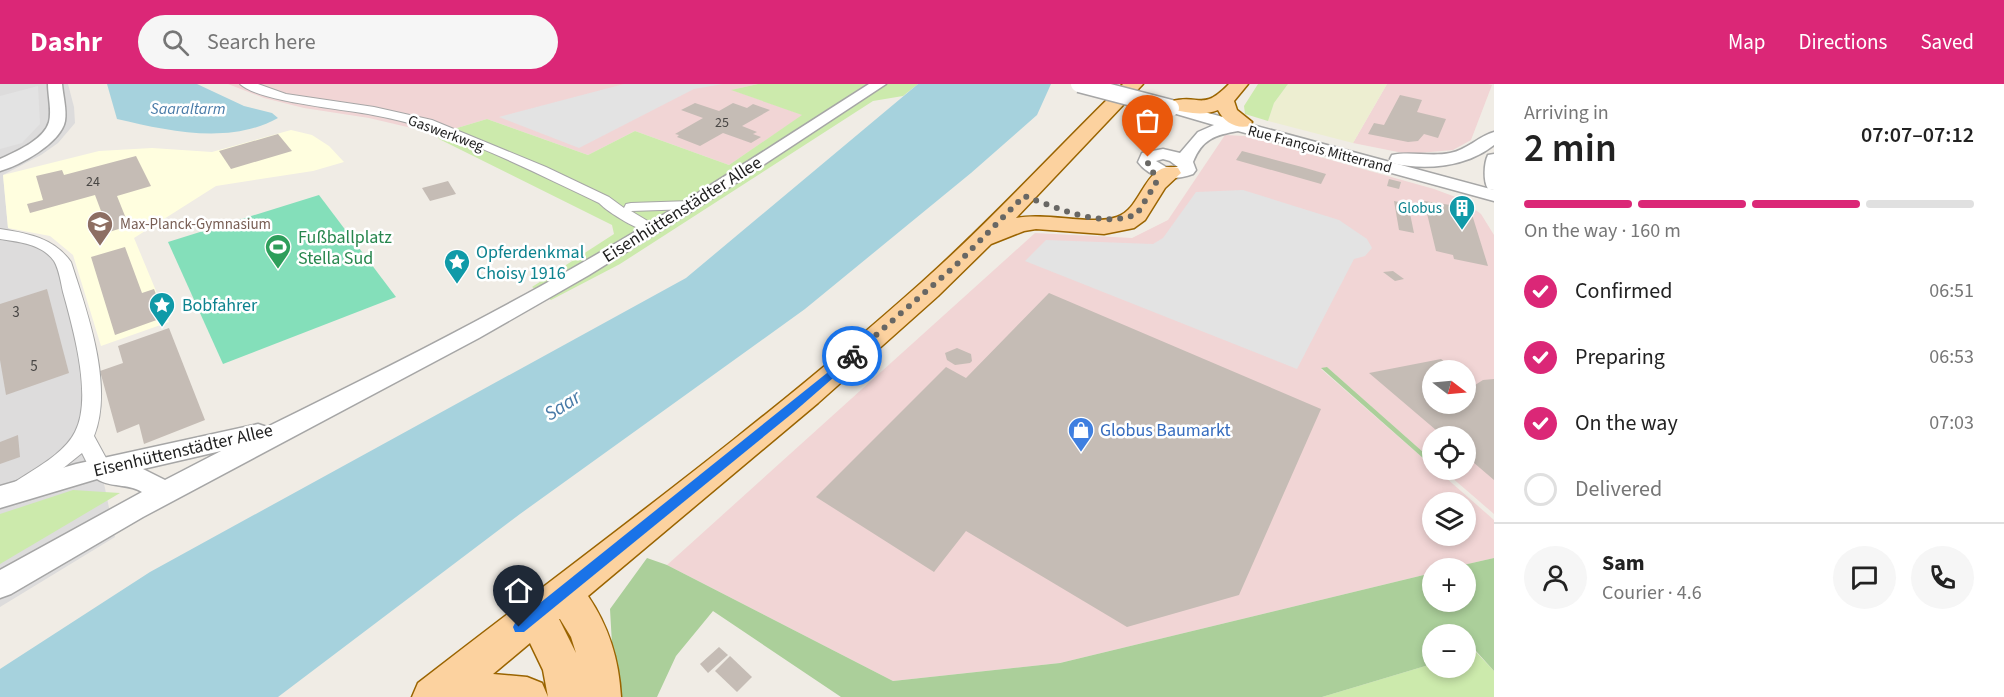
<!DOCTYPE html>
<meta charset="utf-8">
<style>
body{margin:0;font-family:"Source Sans 3",sans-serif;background:#f6f6f6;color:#222;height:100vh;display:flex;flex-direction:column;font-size:22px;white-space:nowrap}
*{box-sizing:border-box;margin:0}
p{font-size:20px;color:#767676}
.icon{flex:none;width:33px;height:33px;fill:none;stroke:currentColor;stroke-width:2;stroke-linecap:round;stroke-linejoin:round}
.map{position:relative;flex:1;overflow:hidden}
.details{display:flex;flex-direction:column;background:#fff;width:510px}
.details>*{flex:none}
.needle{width:39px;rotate:106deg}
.buttons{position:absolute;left:1422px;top:276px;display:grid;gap:12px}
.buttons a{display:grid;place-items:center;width:54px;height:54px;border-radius:50%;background:#fff;box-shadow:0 3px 9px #0003;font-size:30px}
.pin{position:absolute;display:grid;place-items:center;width:51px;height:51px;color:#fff;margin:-62px -26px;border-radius:50% 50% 50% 0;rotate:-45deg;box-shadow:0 0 6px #0007}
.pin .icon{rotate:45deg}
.courier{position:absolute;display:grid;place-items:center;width:60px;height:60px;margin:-30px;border:4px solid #1a73e8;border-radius:50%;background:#fff;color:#222;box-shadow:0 2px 8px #0007}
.overview em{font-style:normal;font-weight:600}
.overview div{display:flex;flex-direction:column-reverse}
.overview{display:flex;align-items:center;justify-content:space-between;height:102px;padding:0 30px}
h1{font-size:39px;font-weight:600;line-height:45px}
.bar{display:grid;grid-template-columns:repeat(4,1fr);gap:9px 6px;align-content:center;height:72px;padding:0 30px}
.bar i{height:8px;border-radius:4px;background:#e0e0e0}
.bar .selected{background:#db2777}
.bar p{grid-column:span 4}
.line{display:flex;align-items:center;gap:15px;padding:0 30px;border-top:2px solid #e0e0e0}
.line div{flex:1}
.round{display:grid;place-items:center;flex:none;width:63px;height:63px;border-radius:32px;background:#f6f6f6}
ol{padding:0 30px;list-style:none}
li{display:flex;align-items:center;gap:18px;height:66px}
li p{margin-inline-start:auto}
li .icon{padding:6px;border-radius:50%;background:#db2777;color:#fff;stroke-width:4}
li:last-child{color:#767676}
li i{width:33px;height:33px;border:3px solid #e0e0e0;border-radius:50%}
header{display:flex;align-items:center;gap:36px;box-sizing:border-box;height:84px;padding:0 30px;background:#db2777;color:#fff}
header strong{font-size:28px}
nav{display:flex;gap:33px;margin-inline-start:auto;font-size:21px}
.search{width:420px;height:54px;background:#f6f6f6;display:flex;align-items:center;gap:15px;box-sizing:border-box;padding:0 21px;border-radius:33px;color:#767676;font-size:22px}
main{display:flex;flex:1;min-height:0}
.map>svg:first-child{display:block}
</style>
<header>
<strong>Dashr</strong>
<div class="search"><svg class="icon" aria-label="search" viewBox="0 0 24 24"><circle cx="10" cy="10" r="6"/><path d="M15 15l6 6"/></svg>Search here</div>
<nav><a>Map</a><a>Directions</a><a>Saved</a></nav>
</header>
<main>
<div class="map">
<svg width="1494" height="613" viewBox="0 0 1494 613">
<rect width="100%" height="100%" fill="#f0ece5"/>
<path fill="#dddcdc" d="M0 0H68L74 23 75 39 58 59 41 71 3 91 8 144 58 175 115 453 0 523Z"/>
<g fill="#f1d5d5" fill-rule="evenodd">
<path d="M228 0H758L732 6 803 31 729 81 635 47 588 71 487 35 437 50 369 34 304 24 264 14Z"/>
<path d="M1387 0H1488L1492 1 1471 56 1453 66 1408 70 1353 59Z"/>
<path d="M1225 51 1245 52 1434 105 1461 115 1481 130 1494 151V430L1443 386H1466V352H1432V376L1327 283 1321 285 1432 382V386H1437L1494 436V474L1450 484H1432V489L1060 579 893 597 667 481 1035 149 1132 154 1168 136ZM1432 286H1466V320H1432ZM1432 418H1466V452H1432Z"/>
</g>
<path fill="#fffedf" d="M291 46 312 51 329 62 344 78 313 87 216 102 134 154 169 238 101 262 73 171 50 152 8 144 3 91 99 67 152 64 212 68Z"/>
<path fill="#edeed1" d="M1288 0H1387L1353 59 1268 37 1274 19Z"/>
<g fill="#cceaac">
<path d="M758 0H918L903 12 873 17 620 180 551 216 532 203 614 150 612 141 439 55 437 50 487 35 588 71 635 47 729 81 802 31 731 6Z"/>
<path d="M1258 0H1288L1274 19 1268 37 1245 30 1244 22Z"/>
<path d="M73 406 120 409 0 480V430Z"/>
<path d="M1475 567 1494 587V613H1322L1432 580V584H1466V570Z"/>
</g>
<g fill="#abcf9a">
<path d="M1327 283 1432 376V382L1321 284Z"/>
<path d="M647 474 667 481 893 597 1060 579 1432 489V518H1466V484H1450L1494 474V587L1476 567 1466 570V550H1432V580L1322 613H841L713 527 676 572 657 613H615L610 525Z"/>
</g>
<path fill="#84dfba" d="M319 111 396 213 223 280 168 158Z"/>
<g fill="#e3e3e3">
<path d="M624 0H723L694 5 579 64 499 33Z"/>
<path d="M38 2 40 40 22 59 0 65V12Z"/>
<path d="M1243 106 1339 136 1367 155 1372 164 1365 172 1354 175 1297 285 1025 177 1046 156 1153 160 1163 154 1196 108Z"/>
</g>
<g fill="#a6d2dd">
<path d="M107 0H197L244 22 272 29 278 34C229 61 169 47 117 35Z"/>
<path d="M918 0H1051L1037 31 971 89 805 225 520 430 278 613H0V585L150 488 686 194Z"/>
</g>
<g fill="#c5bcb5">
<path d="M1400 11 1422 16 1417 28 1446 35 1438 54 1424 50 1418 57 1408 58 1368 50 1374 39 1384 41Z"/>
<path d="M695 19 719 27 733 19 747 24 753 20 770 26 742 42 757 48 753 50 761 53 751 59 723 49 700 62 677 53 679 51 675 50 703 34 681 26Z"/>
<path d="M278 50 292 67 231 85 219 67Z"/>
<path d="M1242 67 1302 83 1326 90 1321 100 1236 76Z"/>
<path d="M136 72 151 102 117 112 129 142 102 150 95 129 101 127 95 111 30 129 27 120 43 116 36 92 62 86 64 91Z"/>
<path d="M1389 95 1401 98 1399 105 1387 102Z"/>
<path d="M448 97 456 110 430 117 422 104Z"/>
<path d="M1394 117 1408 120 1414 149 1399 146Z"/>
<path d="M1424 117 1470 124 1488 182 1454 175 1453 171 1436 167Z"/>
<path d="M125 163 142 209 154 205 165 233 115 251 91 173Z"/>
<path d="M1393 187 1404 195 1395 197 1383 188Z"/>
<path d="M47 205 69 289 6 311 0 276V220Z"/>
<path d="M1049 209 1321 325 1239 511 1127 543 966 447 934 488 816 413 946 283 966 294Z"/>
<path d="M169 244 205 336 144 360 139 340 117 349 100 287 123 279 118 262Z"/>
<path d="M957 264 971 270 972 277 970 279 955 281 947 276 945 269Z"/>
<path d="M1441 275 1456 286H1432V320H1466V301L1472 307 1475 301 1483 296 1494 295V396L1466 372V352H1443L1369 289Z"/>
<path d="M18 351 20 373 0 380V358Z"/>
<path d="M719 563 728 571 708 589 700 580Z"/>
<path d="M730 572 752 593 737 608 715 587Z"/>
</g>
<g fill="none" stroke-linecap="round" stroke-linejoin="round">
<g stroke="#a6a6a6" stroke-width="2">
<g id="minor">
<path d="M240 0H258L286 10 374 23 432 36 546 83 609 113 624 124 626 120 631 119 691 117 698 121 691 125 631 127 661 145 658 148C645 152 609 129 599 119 527 85 452 45 373 31 344 25 259 18 240 0Z"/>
<path d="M0 145C27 149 54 154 71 178 87 227 114 302 94 352L112 385 109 391 101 393 93 391 82 369 31 410 23 413 15 410 12 404 15 398C34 385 64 370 75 348 93 314 73 244 63 208 61 199 59 185 54 177 42 160 19 158 0 155Z"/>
</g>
</g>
<g stroke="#a6a6a6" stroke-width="3">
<g id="tertiary">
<path d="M48 0H62C63 12 67 26 65 37 61 59 19 82 0 87V75C15 68 44 56 49 38 52 27 48 12 48 0Z"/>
<path d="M869 0H886L716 112 589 191 479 254 143 433 11 510 0 514V486L142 408C128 399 110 404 97 395L0 424V402L76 380 258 340 267 343C370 292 473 241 573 184 674 127 771 62 869 0ZM221 367 165 396 143 385Z"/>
<path d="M1171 19 1494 106V117L1238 47C1215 51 1202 55 1193 78L1196 86 1193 90C1174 97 1151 96 1138 78L1142 69 1163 65 1180 69 1198 48 1214 41 1166 27 1163 24 1166 21ZM1163 75 1170 77 1178 83H1166L1156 77Z"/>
<path d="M1494 48V61C1467 83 1425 87 1392 79L1390 75 1392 71C1410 67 1431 73 1450 69 1467 66 1479 52 1494 48Z"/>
<path d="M1494 70V106L1488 105C1483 97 1484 79 1488 71Z"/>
</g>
</g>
<g stroke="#9a6400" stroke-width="3">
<g id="primary">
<path d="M1123 0H1143L1016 134C1048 128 1092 142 1117 133 1143 125 1144 76 1178 84L1181 89 1165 104 1145 136 1134 144 1104 150 1036 145 1024 147 991 160 938 212 818 319 588 512C609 543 619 575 621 613H548L543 586 530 559 493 590 527 593 542 599 548 613H412L418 599C587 468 761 342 921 199 992 136 1055 66 1123 0ZM560 535 571 553 576 569 559 535Z"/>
<path d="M1229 0H1248L1234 17 1237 26 1252 38 1249 42C1236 45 1224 38 1218 26 1205 32 1186 29 1172 25L1169 21 1172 17C1201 10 1202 28 1229 0Z"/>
</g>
</g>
<use href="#minor" fill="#fff" fill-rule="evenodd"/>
<use href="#tertiary" fill="#fff" fill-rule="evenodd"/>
<use href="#primary" fill="#fcd29f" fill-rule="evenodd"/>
<g stroke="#a6a6a6" stroke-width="19" stroke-linecap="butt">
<path id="tertiary-bridge" d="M1079 0 1171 24"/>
</g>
<use href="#tertiary-bridge" stroke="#fff" stroke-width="16"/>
</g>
<path fill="#1a73e8" d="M852 269 856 270V274L794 328 524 548H515L513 543 515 539Z"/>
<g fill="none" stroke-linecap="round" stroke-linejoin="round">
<path stroke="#686764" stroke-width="6" stroke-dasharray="0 10.8" d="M852 272 955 182 1024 112C1058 124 1101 145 1137 130L1156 99 1152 84 1147 78 1148 73"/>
</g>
<defs>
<g id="building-pin" transform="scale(1.35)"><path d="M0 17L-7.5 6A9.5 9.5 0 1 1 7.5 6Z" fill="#0f9aa8" stroke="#fff"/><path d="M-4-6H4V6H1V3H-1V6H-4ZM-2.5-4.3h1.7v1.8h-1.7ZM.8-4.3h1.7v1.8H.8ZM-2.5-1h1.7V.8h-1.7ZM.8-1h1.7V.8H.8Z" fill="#fff"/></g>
<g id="school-pin" transform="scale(1.35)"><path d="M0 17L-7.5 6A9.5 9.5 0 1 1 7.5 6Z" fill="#8d6e63" stroke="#fff"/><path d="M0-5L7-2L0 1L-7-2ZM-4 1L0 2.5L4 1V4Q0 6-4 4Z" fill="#fff"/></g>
<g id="stadium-pin" transform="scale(1.35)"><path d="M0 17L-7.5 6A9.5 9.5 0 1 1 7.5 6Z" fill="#2e9e5b" stroke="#fff"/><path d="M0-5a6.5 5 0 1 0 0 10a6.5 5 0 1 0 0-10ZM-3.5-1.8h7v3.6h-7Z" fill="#fff"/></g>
<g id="sight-pin" transform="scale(1.35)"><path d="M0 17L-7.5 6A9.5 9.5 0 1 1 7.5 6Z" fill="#0f9aa8" stroke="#fff"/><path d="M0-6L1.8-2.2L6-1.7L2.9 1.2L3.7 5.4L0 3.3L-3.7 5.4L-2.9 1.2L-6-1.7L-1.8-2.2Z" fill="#fff"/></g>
<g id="shop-pin" transform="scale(1.35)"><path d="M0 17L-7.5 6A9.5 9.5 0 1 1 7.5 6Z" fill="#3f7fe0" stroke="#fff"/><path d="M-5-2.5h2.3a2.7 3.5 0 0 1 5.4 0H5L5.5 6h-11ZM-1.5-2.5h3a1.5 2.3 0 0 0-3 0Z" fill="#fff"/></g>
</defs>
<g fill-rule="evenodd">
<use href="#building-pin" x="1462" y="124"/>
<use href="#school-pin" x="100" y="140"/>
<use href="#stadium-pin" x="278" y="163"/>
<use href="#sight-pin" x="457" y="178"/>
<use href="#sight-pin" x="162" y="221"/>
<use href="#shop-pin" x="1081" y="346"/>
</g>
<g text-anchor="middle" stroke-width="5" stroke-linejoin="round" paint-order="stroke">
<g font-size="14" fill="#484644">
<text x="722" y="43">25</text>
<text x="93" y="102">24</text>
</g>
<g font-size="15" fill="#1f1f1f" stroke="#fff">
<text transform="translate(446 49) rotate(20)" y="5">Gaswerkweg</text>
<text transform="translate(1320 65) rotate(15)" y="5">Rue François Mitterrand</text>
</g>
<g font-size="15" fill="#0d838f" stroke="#fff" text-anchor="end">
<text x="1442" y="129">Globus</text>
</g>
<g font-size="15" fill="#785e54" stroke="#fff" text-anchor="start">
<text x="120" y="145">Max-Planck-Gymnasium</text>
</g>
<g font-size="15" fill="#484644">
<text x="16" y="233">3</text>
<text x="34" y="287">5</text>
</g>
<g font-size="16" font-style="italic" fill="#487aa7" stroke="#fff">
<text x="188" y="30">Saaraltarm</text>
</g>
<g font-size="18" fill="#1f1f1f" stroke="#fff">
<text transform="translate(682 125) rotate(-32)" y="6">Eisenhüttenstädter Allee</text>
<text transform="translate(183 366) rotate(-13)" y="6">Eisenhüttenstädter Allee</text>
</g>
<g font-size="18" fill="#27864d" stroke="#fff" text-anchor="start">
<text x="298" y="159">Fußballplatz<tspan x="298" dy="21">Stella Sud</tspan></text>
</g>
<g font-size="18" fill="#0d838f" stroke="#fff" text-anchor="start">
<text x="476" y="174">Opferdenkmal<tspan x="476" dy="21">Choisy 1916</tspan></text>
<text x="182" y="227">Bobfahrer</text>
</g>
<g font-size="18" fill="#366cbe" stroke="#fff" text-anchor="start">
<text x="1100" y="352">Globus Baumarkt</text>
</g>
<g font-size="20" font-style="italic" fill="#487aa7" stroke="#fff">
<text transform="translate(562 321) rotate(-33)" y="7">Saar</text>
</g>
</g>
</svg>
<div class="buttons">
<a><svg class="needle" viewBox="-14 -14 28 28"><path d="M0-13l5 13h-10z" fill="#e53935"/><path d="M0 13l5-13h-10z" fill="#767676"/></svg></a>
<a><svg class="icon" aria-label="locate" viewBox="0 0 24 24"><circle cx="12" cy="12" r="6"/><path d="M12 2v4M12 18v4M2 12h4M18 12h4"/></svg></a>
<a><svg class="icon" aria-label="layers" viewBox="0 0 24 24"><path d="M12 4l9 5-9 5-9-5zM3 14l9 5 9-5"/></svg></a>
<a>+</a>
<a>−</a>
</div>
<div class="pin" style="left:1148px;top:73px;background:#ea580c"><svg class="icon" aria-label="bag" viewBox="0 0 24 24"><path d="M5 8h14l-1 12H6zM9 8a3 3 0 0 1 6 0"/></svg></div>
<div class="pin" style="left:519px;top:543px;background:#1f2937"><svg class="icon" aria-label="home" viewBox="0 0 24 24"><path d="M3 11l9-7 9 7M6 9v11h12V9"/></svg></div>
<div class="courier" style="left:852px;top:272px"><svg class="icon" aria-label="bike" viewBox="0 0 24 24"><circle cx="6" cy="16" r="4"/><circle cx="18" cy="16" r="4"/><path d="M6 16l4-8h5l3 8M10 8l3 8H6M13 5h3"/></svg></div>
</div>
<section class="details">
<div class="overview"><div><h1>2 min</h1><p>Arriving in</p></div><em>07:07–07:12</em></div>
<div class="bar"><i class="selected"></i><i class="selected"></i><i class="selected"></i><i></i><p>On the way · 160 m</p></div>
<ol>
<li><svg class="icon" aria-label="check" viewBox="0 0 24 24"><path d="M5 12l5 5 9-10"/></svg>Confirmed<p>06:51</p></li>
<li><svg class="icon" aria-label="check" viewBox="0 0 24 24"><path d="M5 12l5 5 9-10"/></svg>Preparing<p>06:53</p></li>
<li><svg class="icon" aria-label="check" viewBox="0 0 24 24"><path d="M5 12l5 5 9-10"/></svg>On the way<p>07:03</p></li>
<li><i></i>Delivered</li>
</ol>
<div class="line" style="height:108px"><a class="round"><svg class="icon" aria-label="person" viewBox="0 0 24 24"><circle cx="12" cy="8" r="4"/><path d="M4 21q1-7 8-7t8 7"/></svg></a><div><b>Sam</b><p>Courier · 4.6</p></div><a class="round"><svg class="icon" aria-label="chat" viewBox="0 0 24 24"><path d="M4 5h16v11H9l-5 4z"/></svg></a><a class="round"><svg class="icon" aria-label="phone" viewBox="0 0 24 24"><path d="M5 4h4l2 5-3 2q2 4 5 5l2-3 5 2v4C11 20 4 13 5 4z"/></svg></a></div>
</section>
</main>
